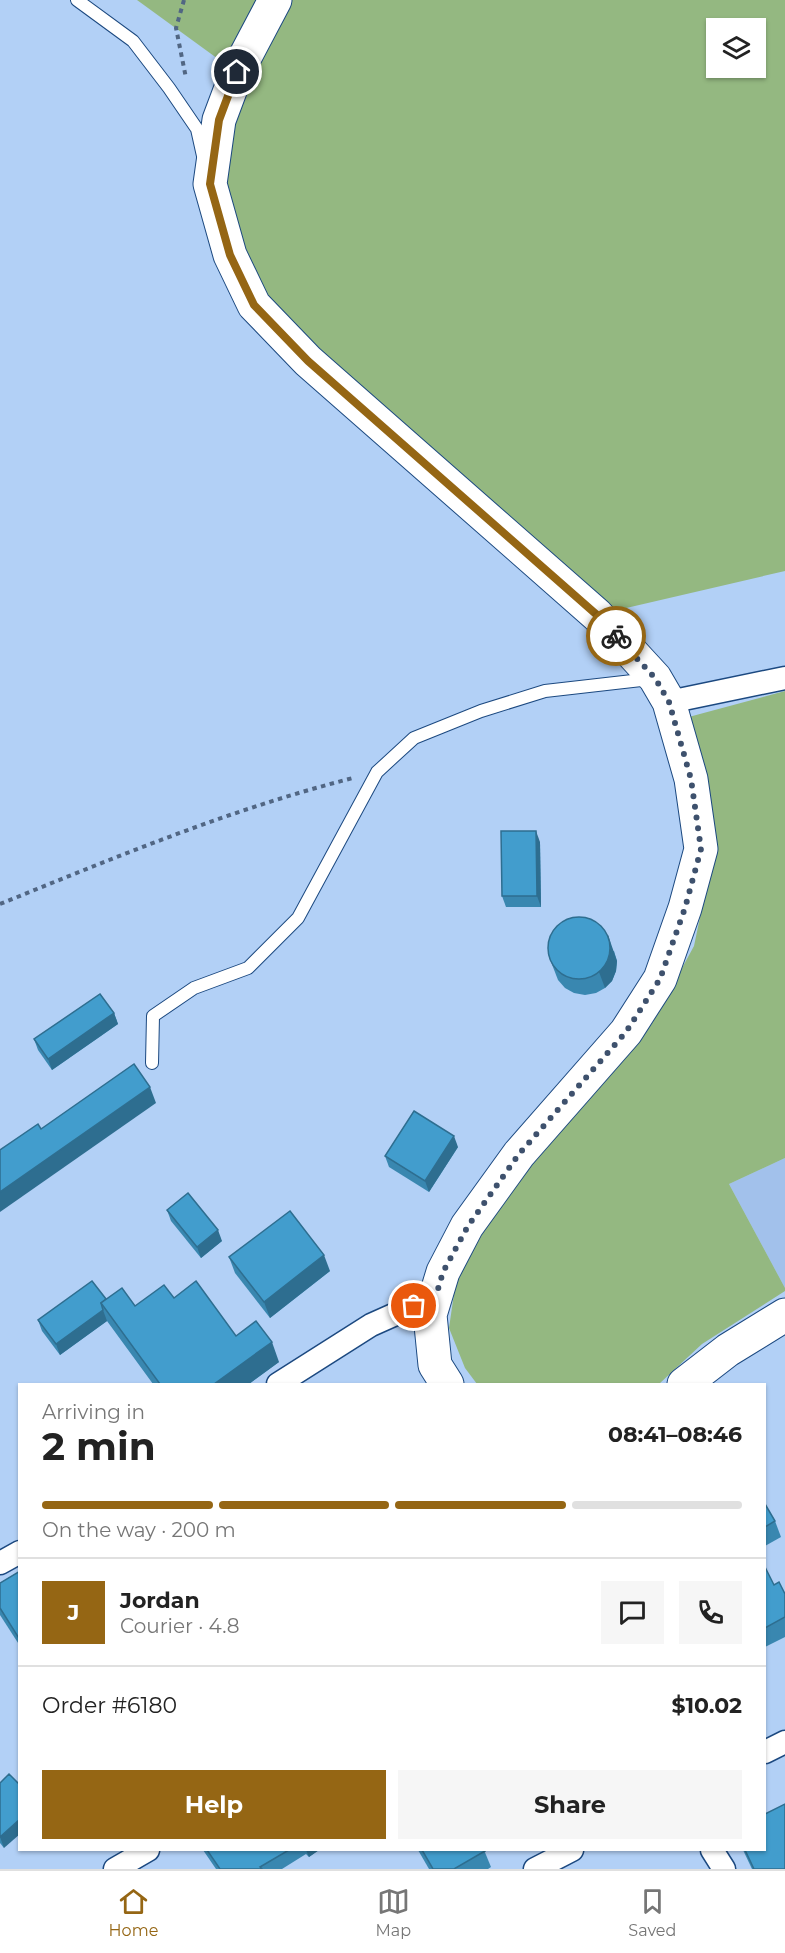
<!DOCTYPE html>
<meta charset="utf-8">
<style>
body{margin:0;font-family:Montserrat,sans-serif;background:#f6f6f6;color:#222;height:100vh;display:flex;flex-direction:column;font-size:22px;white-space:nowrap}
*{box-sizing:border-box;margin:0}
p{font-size:20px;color:#767676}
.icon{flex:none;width:33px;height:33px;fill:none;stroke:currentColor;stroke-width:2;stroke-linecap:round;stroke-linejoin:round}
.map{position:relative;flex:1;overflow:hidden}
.sheet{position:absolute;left:18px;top:1383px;width:748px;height:468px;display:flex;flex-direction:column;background:#fff;border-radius:0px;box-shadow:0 2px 4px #0004}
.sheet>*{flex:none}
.tools{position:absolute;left:706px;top:18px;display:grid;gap:12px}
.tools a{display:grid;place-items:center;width:60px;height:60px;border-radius:0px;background:#fff;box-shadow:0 2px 4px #0004;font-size:30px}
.pin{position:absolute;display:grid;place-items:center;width:51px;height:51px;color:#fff;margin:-26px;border:3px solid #fff;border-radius:50%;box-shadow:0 2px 6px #0007}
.courier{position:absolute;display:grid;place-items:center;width:60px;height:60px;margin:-30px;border:4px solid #956614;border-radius:50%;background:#fff;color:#222;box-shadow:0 2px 8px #0007}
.overview em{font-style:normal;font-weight:700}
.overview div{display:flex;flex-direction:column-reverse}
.overview{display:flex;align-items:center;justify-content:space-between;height:102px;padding:0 24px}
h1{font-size:39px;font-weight:700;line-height:45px}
.bar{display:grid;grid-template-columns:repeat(4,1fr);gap:9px 6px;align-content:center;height:72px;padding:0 24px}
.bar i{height:8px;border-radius:4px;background:#e0e0e0}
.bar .selected{background:#956614}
.bar p{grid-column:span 4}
.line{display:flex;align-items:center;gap:15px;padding:0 24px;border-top:2px solid #e0e0e0}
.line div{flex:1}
.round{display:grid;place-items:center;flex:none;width:63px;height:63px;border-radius:0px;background:#f6f6f6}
.button{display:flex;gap:12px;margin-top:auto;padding:12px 24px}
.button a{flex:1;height:69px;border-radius:0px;background:#956614;color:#fff;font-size:24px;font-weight:700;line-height:69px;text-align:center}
.button a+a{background:#f6f6f6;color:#222}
.tab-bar{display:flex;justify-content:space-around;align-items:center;height:84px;border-top:2px solid #e0e0e0;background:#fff;font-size:16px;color:#767676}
.tab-bar a{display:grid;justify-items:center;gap:3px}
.tab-bar .selected{color:#956614}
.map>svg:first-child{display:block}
</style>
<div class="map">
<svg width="785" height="1869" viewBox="0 0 785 1869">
<rect width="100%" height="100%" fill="#b2d0f6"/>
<path fill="#a2c1eb" d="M785 1158V1288L729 1184Z"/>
<g fill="#94b881" fill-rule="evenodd">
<path d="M137 0H785V571L609 612 254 305 210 184 236 72ZM717 28H756V68H717Z"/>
<path d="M785 691V1158L729 1184 785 1288V1291L702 1344 659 1384H477L465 1368 449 1328 456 1280 486 1219 528 1167 651 1025 694 946 708 879 685 718Z"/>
</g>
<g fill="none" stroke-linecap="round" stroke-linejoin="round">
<g stroke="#1c4980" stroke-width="14">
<g id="lane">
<path d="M77 0 133 41 169 88 197 129 203 156"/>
<path d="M152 1063 153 1016 194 988 248 968 298 918 377 772 414 738 481 711 545 691 650 679"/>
</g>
</g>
<g stroke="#1c4980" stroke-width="25">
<g id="street">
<path d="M669 702 785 678"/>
<path d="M278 1384 371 1325 436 1296"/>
<path d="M0 1563 20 1552"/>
<path d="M765 1752 785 1742"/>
<path d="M712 1850 724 1869"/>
<path d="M115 1869 148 1850"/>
<path d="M535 1869 572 1850"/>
</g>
</g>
<g stroke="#1c4980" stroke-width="35">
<g id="secondary">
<path d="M275 0 237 72 219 120 210 184 230 255 254 305 308 361 597 615 655 678 669 702 691 779 701 849 685 908 660 979 626 1032 519 1154 467 1226 443 1272 430 1315 435 1365 447 1384"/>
<path d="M684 1384 728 1350 785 1315"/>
</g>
</g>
<g stroke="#516683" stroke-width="4" stroke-dasharray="4.5 4.5" stroke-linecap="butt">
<path d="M184 0 176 28 186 78"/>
<path d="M0 904C116 857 231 809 353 778"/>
</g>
<use href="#lane" stroke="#fff" stroke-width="12"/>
<use href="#street" stroke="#fff" stroke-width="22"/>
<use href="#secondary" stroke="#fff" stroke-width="33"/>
</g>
<g fill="#3987b0">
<path d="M540 842 541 907H506L502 896Z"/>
<path d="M614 951 617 961 616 971 612 981 605 988 596 993 585 995 574 993 565 988 558 980 548 954Z"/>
<path d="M114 1013 118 1024 52 1070 38 1050 34 1039Z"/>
<path d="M458 1147 429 1192 389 1167 385 1156Z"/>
<path d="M167 1210 222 1241 201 1258 171 1221Z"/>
<path d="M229 1257 330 1271 270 1318 235 1273Z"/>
<path d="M174 1298 279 1362 249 1384H153L107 1321 60 1355 42 1331 38 1320 106 1299 135 1306Z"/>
<path d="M765 1504 775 1521 781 1537 765 1546Z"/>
<path d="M765 1567 774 1585 785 1594V1637L765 1647Z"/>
<path d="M20 1571V1646L0 1615V1583Z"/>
<path d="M0 1783 4 1848 0 1843Z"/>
<path d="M203 1850H319L309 1857 306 1854 282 1869H216Z"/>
<path d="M418 1850H484L491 1867 488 1869H429Z"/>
<path d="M743 1850H765L785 1869H752Z"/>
</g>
<g fill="#2e6e90">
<path d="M536 831 540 842 541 907 537 896Z"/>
<path d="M608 935 617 961 616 971 612 981 605 988 599 972Z"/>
<path d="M114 1013 118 1024 52 1070 48 1059Z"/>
<path d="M150 1087 156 1103 0 1212V1192Z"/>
<path d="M454 1136 458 1147 429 1192 425 1181Z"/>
<path d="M218 1230 222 1241 201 1258 197 1247Z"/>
<path d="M324 1255 330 1271 270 1318 264 1302Z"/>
<path d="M103 1310 107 1321 60 1355 56 1344Z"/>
<path d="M272 1342 279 1362 249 1384H214Z"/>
<path d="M20 1819V1834L4 1848 0 1837Z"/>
<path d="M306 1850H319L309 1857Z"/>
</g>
<g fill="#429dcd" stroke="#2e6e90" stroke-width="1.5">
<path d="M501 831H536L537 896H502Z"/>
<circle cx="579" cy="948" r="31"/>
<path d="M100 994 114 1013 48 1059 34 1039Z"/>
<path d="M134 1064 150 1087 0 1192V1150L38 1124 41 1129Z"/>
<path d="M414 1111 454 1136 425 1181 385 1156Z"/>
<path d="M188 1193 218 1230 197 1247 167 1210Z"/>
<path d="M290 1211 324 1255 264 1302 229 1257Z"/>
<path d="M92 1281 106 1299 101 1303 103 1310 56 1344 38 1320Z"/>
<path d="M196 1281 236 1336 256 1321 272 1342 214 1384H158H160L101 1303 122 1288 135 1306 164 1285 174 1298Z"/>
<path d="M765 1504 775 1521 765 1527Z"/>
<path d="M765 1567 774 1585 779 1582 785 1594V1617L765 1628Z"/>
<path d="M20 1571V1640L0 1608V1583Z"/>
<path d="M9 1774 20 1785V1819L0 1837V1783Z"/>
<path d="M785 1804V1869H754L745 1850H765V1814Z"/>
<path d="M207 1850H289L260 1867 262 1869H220Z"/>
<path d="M422 1850H484L485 1851 454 1869H433Z"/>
</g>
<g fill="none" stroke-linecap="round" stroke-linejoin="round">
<path stroke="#3e516d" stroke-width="6" stroke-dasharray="0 10.8" d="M414 1306 436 1296 443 1272 468 1226 519 1154 626 1032 660 979 685 908 701 849 691 779 669 702 655 678 616 636"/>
<path stroke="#956614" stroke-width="8" d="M237 72 219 120 210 184 230 255 254 305 308 361 597 615 616 636"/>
</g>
</svg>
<div class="tools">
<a><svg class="icon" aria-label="layers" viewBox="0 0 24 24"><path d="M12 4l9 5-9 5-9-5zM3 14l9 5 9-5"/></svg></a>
</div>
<div class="pin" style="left:414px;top:1306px;background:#ea580c"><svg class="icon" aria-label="bag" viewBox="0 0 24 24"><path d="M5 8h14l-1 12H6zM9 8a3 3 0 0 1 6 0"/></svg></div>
<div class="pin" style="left:237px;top:72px;background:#1f2937"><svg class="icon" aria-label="home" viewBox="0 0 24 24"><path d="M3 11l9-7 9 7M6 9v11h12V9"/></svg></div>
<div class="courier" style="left:616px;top:636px"><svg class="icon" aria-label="bike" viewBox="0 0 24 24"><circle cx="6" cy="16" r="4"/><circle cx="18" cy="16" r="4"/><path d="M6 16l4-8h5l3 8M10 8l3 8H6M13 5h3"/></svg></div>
<section class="sheet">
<div class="overview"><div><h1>2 min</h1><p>Arriving in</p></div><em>08:41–08:46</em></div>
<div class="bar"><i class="selected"></i><i class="selected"></i><i class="selected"></i><i></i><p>On the way · 200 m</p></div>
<div class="line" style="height:108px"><b class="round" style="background:#956614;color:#fff">J</b><div><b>Jordan</b><p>Courier · 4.8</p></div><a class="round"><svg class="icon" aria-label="chat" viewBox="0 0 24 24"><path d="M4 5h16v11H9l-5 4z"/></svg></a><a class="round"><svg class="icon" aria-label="phone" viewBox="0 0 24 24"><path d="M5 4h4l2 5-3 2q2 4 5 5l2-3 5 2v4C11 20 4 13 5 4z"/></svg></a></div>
<div class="line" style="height:78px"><div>Order #6180</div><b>$10.02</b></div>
<div class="button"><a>Help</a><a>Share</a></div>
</section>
</div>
<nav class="tab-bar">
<a class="selected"><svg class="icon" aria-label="home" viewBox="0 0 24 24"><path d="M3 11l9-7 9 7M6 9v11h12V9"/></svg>Home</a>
<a><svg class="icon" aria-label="map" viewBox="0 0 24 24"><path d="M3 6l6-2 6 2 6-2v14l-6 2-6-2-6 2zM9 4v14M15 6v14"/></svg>Map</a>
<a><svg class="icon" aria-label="saved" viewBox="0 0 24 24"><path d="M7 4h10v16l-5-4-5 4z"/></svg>Saved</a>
</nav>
